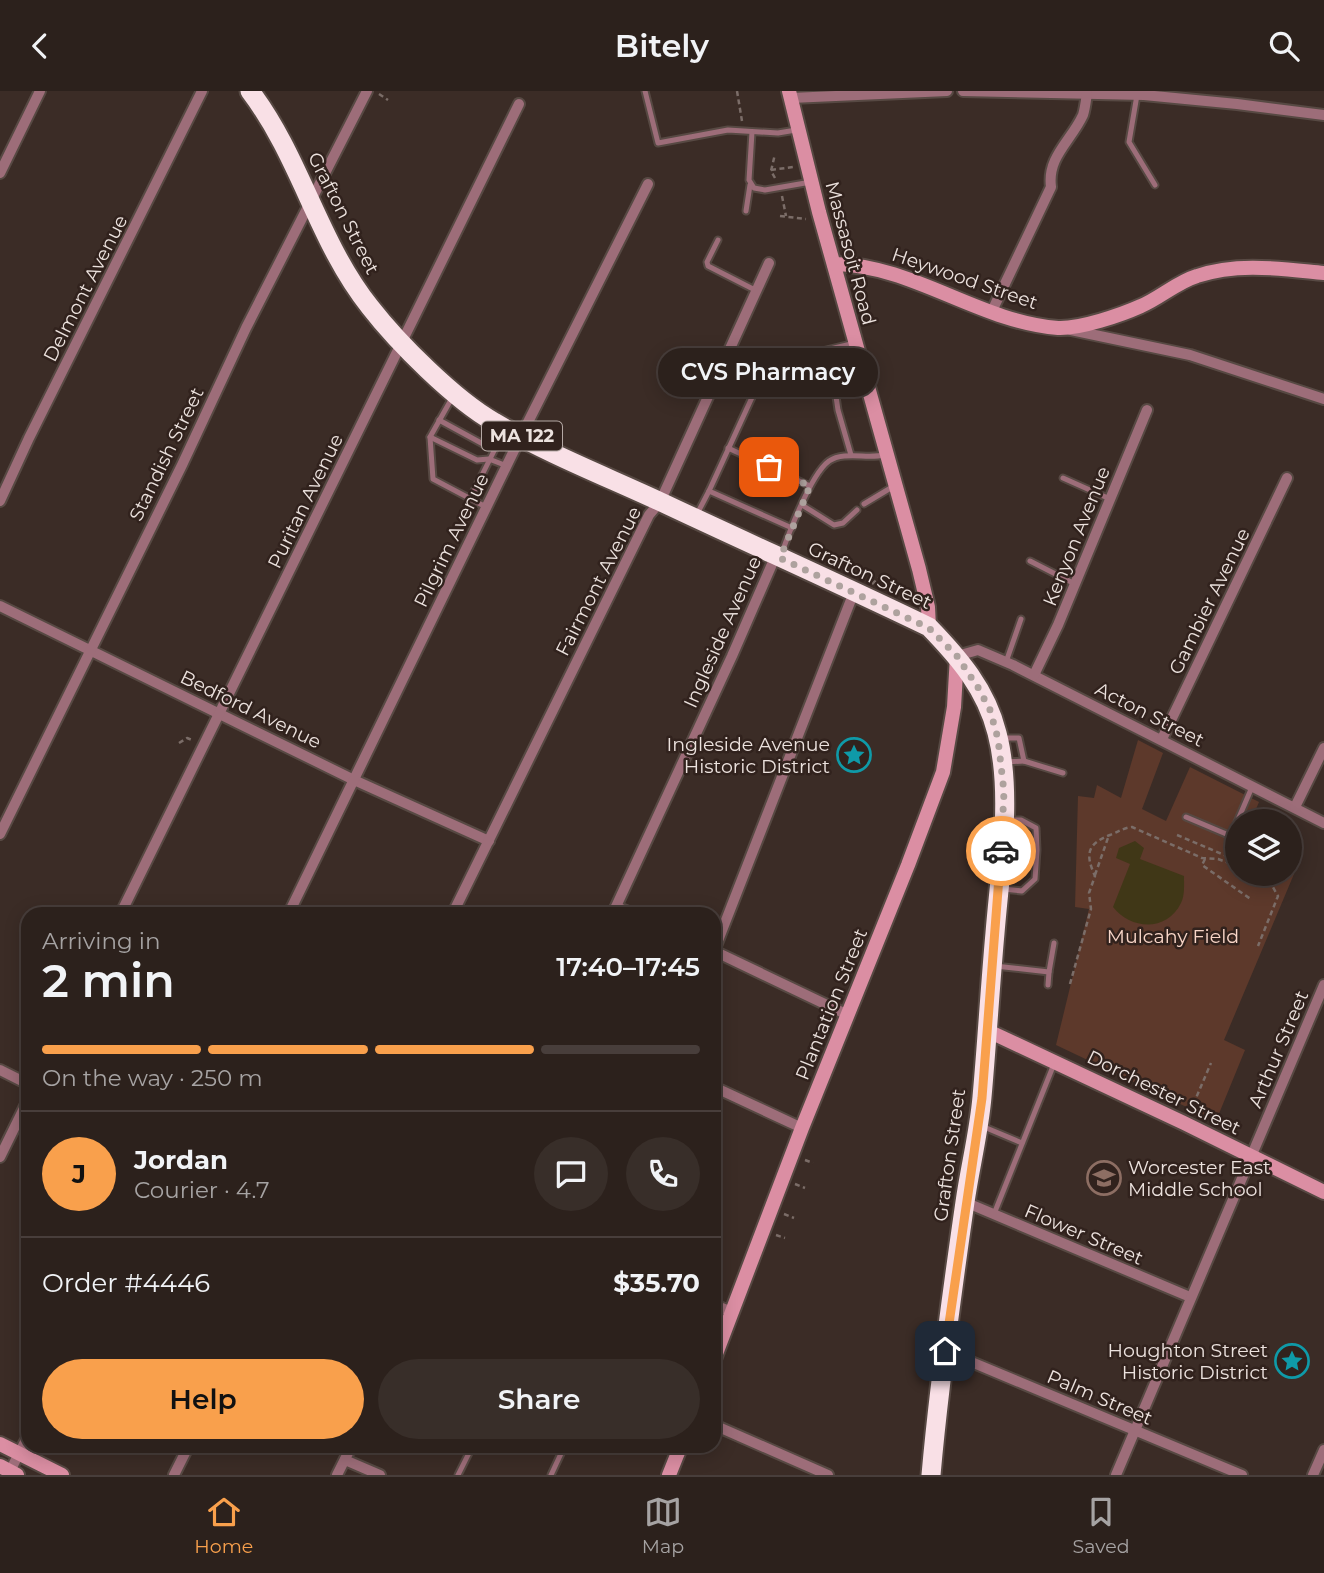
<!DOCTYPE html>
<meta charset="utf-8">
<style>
body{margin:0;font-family:Montserrat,sans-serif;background:#382e29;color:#f1f3f6;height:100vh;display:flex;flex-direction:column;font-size:26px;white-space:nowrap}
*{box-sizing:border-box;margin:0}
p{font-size:23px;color:#a6a3a3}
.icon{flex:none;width:38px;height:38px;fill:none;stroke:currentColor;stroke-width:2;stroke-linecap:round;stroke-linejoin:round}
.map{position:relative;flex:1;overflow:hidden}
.details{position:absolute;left:21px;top:816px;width:700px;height:546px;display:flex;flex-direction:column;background:#2c211c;border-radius:21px;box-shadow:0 4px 18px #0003,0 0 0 2px #483e3b}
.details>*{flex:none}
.tools{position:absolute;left:1225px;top:718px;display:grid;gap:14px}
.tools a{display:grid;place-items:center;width:77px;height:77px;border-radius:50%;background:#2c211c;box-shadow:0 4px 18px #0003,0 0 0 2px #483e3b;font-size:35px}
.pin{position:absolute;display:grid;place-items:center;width:60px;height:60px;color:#fff;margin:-30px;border-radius:14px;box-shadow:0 4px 10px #0006}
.courier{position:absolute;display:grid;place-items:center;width:70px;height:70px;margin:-35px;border:5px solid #f9a04c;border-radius:50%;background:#fff;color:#222;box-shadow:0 2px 9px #0007}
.bubble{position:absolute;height:49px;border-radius:24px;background:#2c211c;box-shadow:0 4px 18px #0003,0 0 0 2px #483e3b;font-size:23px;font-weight:600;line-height:49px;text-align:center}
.summary em{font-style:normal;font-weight:600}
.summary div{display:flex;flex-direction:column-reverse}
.summary{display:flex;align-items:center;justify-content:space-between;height:119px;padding:0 21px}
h1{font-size:46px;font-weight:600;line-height:52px}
.bar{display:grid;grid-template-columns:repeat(4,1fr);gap:10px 7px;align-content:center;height:84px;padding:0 21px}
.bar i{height:9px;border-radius:5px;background:#483e3b}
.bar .selected{background:#f9a04c}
.bar p{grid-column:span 4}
.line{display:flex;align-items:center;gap:18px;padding:0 21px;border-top:2px solid #483e3b}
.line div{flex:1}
.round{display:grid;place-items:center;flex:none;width:74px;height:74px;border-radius:37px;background:#382e29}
.button{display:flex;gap:14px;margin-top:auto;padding:14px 21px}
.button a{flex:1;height:80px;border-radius:42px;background:#f9a04c;color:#111;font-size:28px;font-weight:600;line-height:80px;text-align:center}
.button a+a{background:#382e29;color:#f1f3f6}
header{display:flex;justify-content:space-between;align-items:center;height:91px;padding:0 21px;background:#2c211c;font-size:32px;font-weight:600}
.tab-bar{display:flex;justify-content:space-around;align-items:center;height:98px;border-top:2px solid #483e3b;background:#2c211c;font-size:19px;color:#a6a3a3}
.tab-bar a{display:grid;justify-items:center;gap:4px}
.tab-bar .selected{color:#f9a04c}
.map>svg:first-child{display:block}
</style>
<header><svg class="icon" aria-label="back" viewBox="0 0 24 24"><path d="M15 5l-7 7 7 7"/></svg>Bitely<svg class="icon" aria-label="search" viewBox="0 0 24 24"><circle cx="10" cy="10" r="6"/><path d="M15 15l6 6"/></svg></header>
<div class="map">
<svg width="1324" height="1384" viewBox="0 0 1324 1384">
<rect width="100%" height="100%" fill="#3b2c26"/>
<path fill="#5d392b" d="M1138 649 1163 662 1142 718 1166 730 1190 676 1259 711 1251 730H1237V782L1294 783 1224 949 1245 959 1216 1030 1056 954 1089 818 1075 816 1078 705 1094 707 1097 694 1121 707Z"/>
<path fill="#403717" d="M1135 750 1144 757 1140 768 1184 785C1184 794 1185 804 1181 812 1167 841 1131 839 1113 816L1130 773 1116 767 1119 757Z"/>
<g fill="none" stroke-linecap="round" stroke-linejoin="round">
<g stroke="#574943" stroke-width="9">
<g id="lane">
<path d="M645 0 658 52 728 39 778 42 796 39"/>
<path d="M1137 4 1129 51 1155 94"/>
<path d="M752 41 749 89 754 97 765 99 811 91"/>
<path d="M746 120 750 94"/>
<path d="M718 149 707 171 708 175 757 200"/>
<path d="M829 259 838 319 851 364"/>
<path d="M452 307 430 346 433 388 486 416"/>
<path d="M439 329 494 359"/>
<path d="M430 346 477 369 489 368 507 375"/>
<path d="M728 357 810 395"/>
<path d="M1063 387 1110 408"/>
<path d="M470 408 503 342"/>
<path d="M864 413 894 395"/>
<path d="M802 414 834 434 843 432 857 419"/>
<path d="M696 425 709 400"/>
<path d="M792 437 709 400 760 289H778L789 268 855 252"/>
<path d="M781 464C789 442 811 383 829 370 844 360 867 368 884 364"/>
<path d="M1030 470 1075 493"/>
<path d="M1006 571 1021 528"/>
<path d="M1002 647H1019L1024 670 1005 671"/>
<path d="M1024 670 1063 682"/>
<path d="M1186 726 1231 745 1252 696"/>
<path d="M1003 798 1022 800 1035 788 1037 759 1036 737 1021 729H1009"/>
<path d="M995 875 1049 881 1054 852"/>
<path d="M1048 894 1049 881"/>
<path d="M984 1036 1022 1052"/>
<path d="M994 1123 1054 973"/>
<path d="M458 1384 473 1354"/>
<path d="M551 1384 565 1354"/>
</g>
</g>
<g stroke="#574943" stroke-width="14">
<g id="street">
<path d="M963 0 1144 4 1237 13 1324 24"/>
<path d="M791 7 947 0"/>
<path d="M0 82 40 0"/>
<path d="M992 220 1051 96C1047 66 1071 50 1083 24 1085 18 1086 9 1087 2"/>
<path d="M1071 239 1190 264 1324 308"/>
<path d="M0 410 29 347 202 0"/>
<path d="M0 515 354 689 489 750"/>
<path d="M957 565 978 559 1013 574 1324 732"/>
<path d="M1034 584 1058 534 1147 319"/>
<path d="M1162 648 1287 387"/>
<path d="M1295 716 1324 657"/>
<path d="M0 743 182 374 246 237 367 0"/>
<path d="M616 816 631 822"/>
<path d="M121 822 519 13"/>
<path d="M289 822 521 345 648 93"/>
<path d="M453 822 649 424 660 411 769 172"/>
<path d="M613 822 732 565 776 464"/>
<path d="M714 860 854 501"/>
<path d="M714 860 848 924"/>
<path d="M0 979 28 993"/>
<path d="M714 996 802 1037"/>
<path d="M0 1066 28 1009"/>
<path d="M965 1111 1190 1206"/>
<path d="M714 1214 732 1221"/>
<path d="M945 1260 1242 1384"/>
<path d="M714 1334 828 1384"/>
<path d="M345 1369 380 1384"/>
<path d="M8 1384 28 1345"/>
<path d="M174 1384 189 1354"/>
<path d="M337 1384 352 1354"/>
<path d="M1116 1384 1324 894"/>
<path d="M1313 1384 1324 1359"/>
</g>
</g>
<g stroke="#574943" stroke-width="18">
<g id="secondary">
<path d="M789 0 819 121 919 478 928 516 929 536"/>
<path d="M834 173C913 174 979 231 1058 237 1080 238 1121 224 1141 215 1160 207 1177 191 1197 185 1238 171 1282 178 1324 182"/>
<path d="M986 939 1184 1032 1324 1101"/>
<path d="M714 1268 802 1037 908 774 943 681 954 616 957 565"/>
<path d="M0 1353 62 1384"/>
<path d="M0 1375 17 1384"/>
<path d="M669 1384 681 1354"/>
</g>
</g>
<g stroke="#574943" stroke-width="23">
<path id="highway" d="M250 0C301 67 318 151 370 216 398 252 455 309 494 331 546 362 605 385 661 411 750 453 840 493 929 536 959 567 986 598 997 642 1013 703 1000 779 995 842 990 897 987 951 982 1006 979 1041 970 1076 965 1111 952 1201 939 1293 931 1384"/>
</g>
<g stroke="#7b6d68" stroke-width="2.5" stroke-dasharray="5 3.5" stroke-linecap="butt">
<path d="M737 0 742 30"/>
<path d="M379 3 388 9"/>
<path d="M771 79 793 76"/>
<path d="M775 87 771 80 775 63"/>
<path d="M782 105 786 125"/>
<path d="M780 125 806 128"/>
<path d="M872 493 880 486"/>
<path d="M179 652 187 647 192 649"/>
<path d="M1177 744 1229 766V771"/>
<path d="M1205 768 1202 774 1252 809"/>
<path d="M1253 782 1270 791 1278 805 1258 855"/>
<path d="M1095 784 1109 744"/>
<path d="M1070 893 1091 818 1089 802 1095 785C1085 763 1087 753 1110 744 1118 741 1123 737 1132 736L1202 767 1218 768 1237 775"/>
<path d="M1190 1021 1211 972"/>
<path d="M805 1069 813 1072"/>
<path d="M795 1093 805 1097"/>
<path d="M784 1123 794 1127"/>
<path d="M776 1144 785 1147"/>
<path d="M714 1304 719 1306"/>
</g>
<use href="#lane" stroke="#9d6d79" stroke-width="5"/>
<use href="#street" stroke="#9d6d79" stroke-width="10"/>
<use href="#secondary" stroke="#db8ea3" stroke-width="14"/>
<use href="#highway" stroke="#f9e0e6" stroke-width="19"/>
</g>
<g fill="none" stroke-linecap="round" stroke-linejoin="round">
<path stroke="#aea29e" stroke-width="7" stroke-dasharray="0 12.6" d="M769 376 810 395 780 467 929 537 957 565 979 598 990 619 998 648 1004 701 1001 760"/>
<path stroke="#f9a04c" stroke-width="9" d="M945 1260 982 1007 1001 760"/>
</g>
<defs>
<g id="sight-ring" transform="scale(1.75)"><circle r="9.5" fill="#31221d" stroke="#0f9aa8" stroke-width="1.5"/><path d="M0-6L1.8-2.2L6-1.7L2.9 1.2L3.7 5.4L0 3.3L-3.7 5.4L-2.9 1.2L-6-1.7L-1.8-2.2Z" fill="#0f9aa8"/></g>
<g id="school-ring" transform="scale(1.75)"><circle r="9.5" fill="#31221d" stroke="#8d6e63" stroke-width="1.5"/><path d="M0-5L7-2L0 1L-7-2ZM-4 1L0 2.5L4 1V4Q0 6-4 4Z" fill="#8d6e63"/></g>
</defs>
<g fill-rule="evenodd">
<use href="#sight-ring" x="854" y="664"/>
<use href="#school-ring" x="1104" y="1087"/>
<use href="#sight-ring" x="1292" y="1270"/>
</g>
<g text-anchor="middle" stroke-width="5" stroke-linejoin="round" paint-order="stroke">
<rect fill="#31221d" stroke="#b4a8a4" stroke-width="2" x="482" y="330.5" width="80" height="29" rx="5"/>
<g font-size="18" font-weight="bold" fill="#ece2de">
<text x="522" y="351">MA 122</text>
</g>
<g font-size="19" fill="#ece2de" stroke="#31221d">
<text transform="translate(344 122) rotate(63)" y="7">Grafton Street</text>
<text transform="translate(851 162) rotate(75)" y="7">Massasoit Road</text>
<text transform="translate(965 187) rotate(19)" y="7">Heywood Street</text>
<text transform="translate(85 197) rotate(-63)" y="7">Delmont Avenue</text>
<text transform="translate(166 363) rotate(-64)" y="7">Standish Street</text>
<text transform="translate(305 410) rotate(-64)" y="7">Puritan Avenue</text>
<text transform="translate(1076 445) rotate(-68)" y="7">Kenyon Avenue</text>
<text transform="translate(451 449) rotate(-64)" y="7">Pilgrim Avenue</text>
<text transform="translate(870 484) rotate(25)" y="7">Grafton Street</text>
<text transform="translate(598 490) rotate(-63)" y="7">Fairmont Avenue</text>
<text transform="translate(1209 510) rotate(-64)" y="7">Gambier Avenue</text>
<text transform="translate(722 541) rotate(-66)" y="7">Ingleside Avenue</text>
<text transform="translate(251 618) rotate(26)" y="7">Bedford Avenue</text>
<text transform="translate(1150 623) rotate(27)" y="7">Acton Street</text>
<text transform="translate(831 913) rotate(-68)" y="7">Plantation Street</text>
<text transform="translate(1278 958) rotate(-67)" y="7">Arthur Street</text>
<text transform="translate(1164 1001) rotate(26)" y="7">Dorchester Street</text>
<text transform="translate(949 1064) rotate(-82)" y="7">Grafton Street</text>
<text transform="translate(1084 1143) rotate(23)" y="7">Flower Street</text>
<text transform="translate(1100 1306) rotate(23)" y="7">Palm Street</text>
</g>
<g font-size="19" fill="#ece2de" stroke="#31221d" text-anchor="end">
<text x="830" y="660">Ingleside Avenue<tspan x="830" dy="22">Historic District</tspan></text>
<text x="1128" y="1083" text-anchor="start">Worcester East<tspan x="1128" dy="22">Middle School</tspan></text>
<text x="1268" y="1266">Houghton Street<tspan x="1268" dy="22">Historic District</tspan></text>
</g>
<g font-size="19" fill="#f8d5c7" stroke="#31221d">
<text x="1173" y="852">Mulcahy Field</text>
</g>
</g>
</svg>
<div class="tools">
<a><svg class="icon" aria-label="layers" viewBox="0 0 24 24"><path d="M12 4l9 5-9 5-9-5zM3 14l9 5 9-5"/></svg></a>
</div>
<div class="pin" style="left:769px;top:376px;background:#ea580c"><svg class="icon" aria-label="bag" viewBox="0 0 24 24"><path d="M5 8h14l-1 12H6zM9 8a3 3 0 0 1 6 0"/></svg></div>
<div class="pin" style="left:945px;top:1260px;background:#1f2937"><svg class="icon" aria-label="home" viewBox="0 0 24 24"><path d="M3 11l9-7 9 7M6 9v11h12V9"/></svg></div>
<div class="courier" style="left:1001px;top:760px"><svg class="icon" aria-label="car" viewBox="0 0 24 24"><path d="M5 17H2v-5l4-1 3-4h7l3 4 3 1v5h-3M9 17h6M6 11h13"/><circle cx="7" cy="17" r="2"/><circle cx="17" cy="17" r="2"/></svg></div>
<div class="bubble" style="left:658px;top:257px;width:220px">CVS Pharmacy</div>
<section class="details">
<div class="summary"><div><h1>2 min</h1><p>Arriving in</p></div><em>17:40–17:45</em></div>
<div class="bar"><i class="selected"></i><i class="selected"></i><i class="selected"></i><i></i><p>On the way · 250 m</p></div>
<div class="line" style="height:126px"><b class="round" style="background:#f9a04c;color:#111">J</b><div><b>Jordan</b><p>Courier · 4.7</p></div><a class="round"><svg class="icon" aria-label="chat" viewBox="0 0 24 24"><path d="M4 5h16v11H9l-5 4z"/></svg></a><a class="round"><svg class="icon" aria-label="phone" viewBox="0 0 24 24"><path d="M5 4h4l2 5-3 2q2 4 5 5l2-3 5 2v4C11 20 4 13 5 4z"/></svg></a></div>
<div class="line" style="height:91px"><div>Order #4446</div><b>$35.70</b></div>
<div class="button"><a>Help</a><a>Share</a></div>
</section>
</div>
<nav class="tab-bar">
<a class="selected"><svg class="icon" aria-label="home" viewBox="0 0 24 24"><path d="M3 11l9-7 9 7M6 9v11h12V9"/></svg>Home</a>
<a><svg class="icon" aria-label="map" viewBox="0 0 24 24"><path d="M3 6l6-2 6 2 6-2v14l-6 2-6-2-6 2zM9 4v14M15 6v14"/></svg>Map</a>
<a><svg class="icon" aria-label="saved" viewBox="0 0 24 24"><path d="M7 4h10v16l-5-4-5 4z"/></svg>Saved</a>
</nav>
